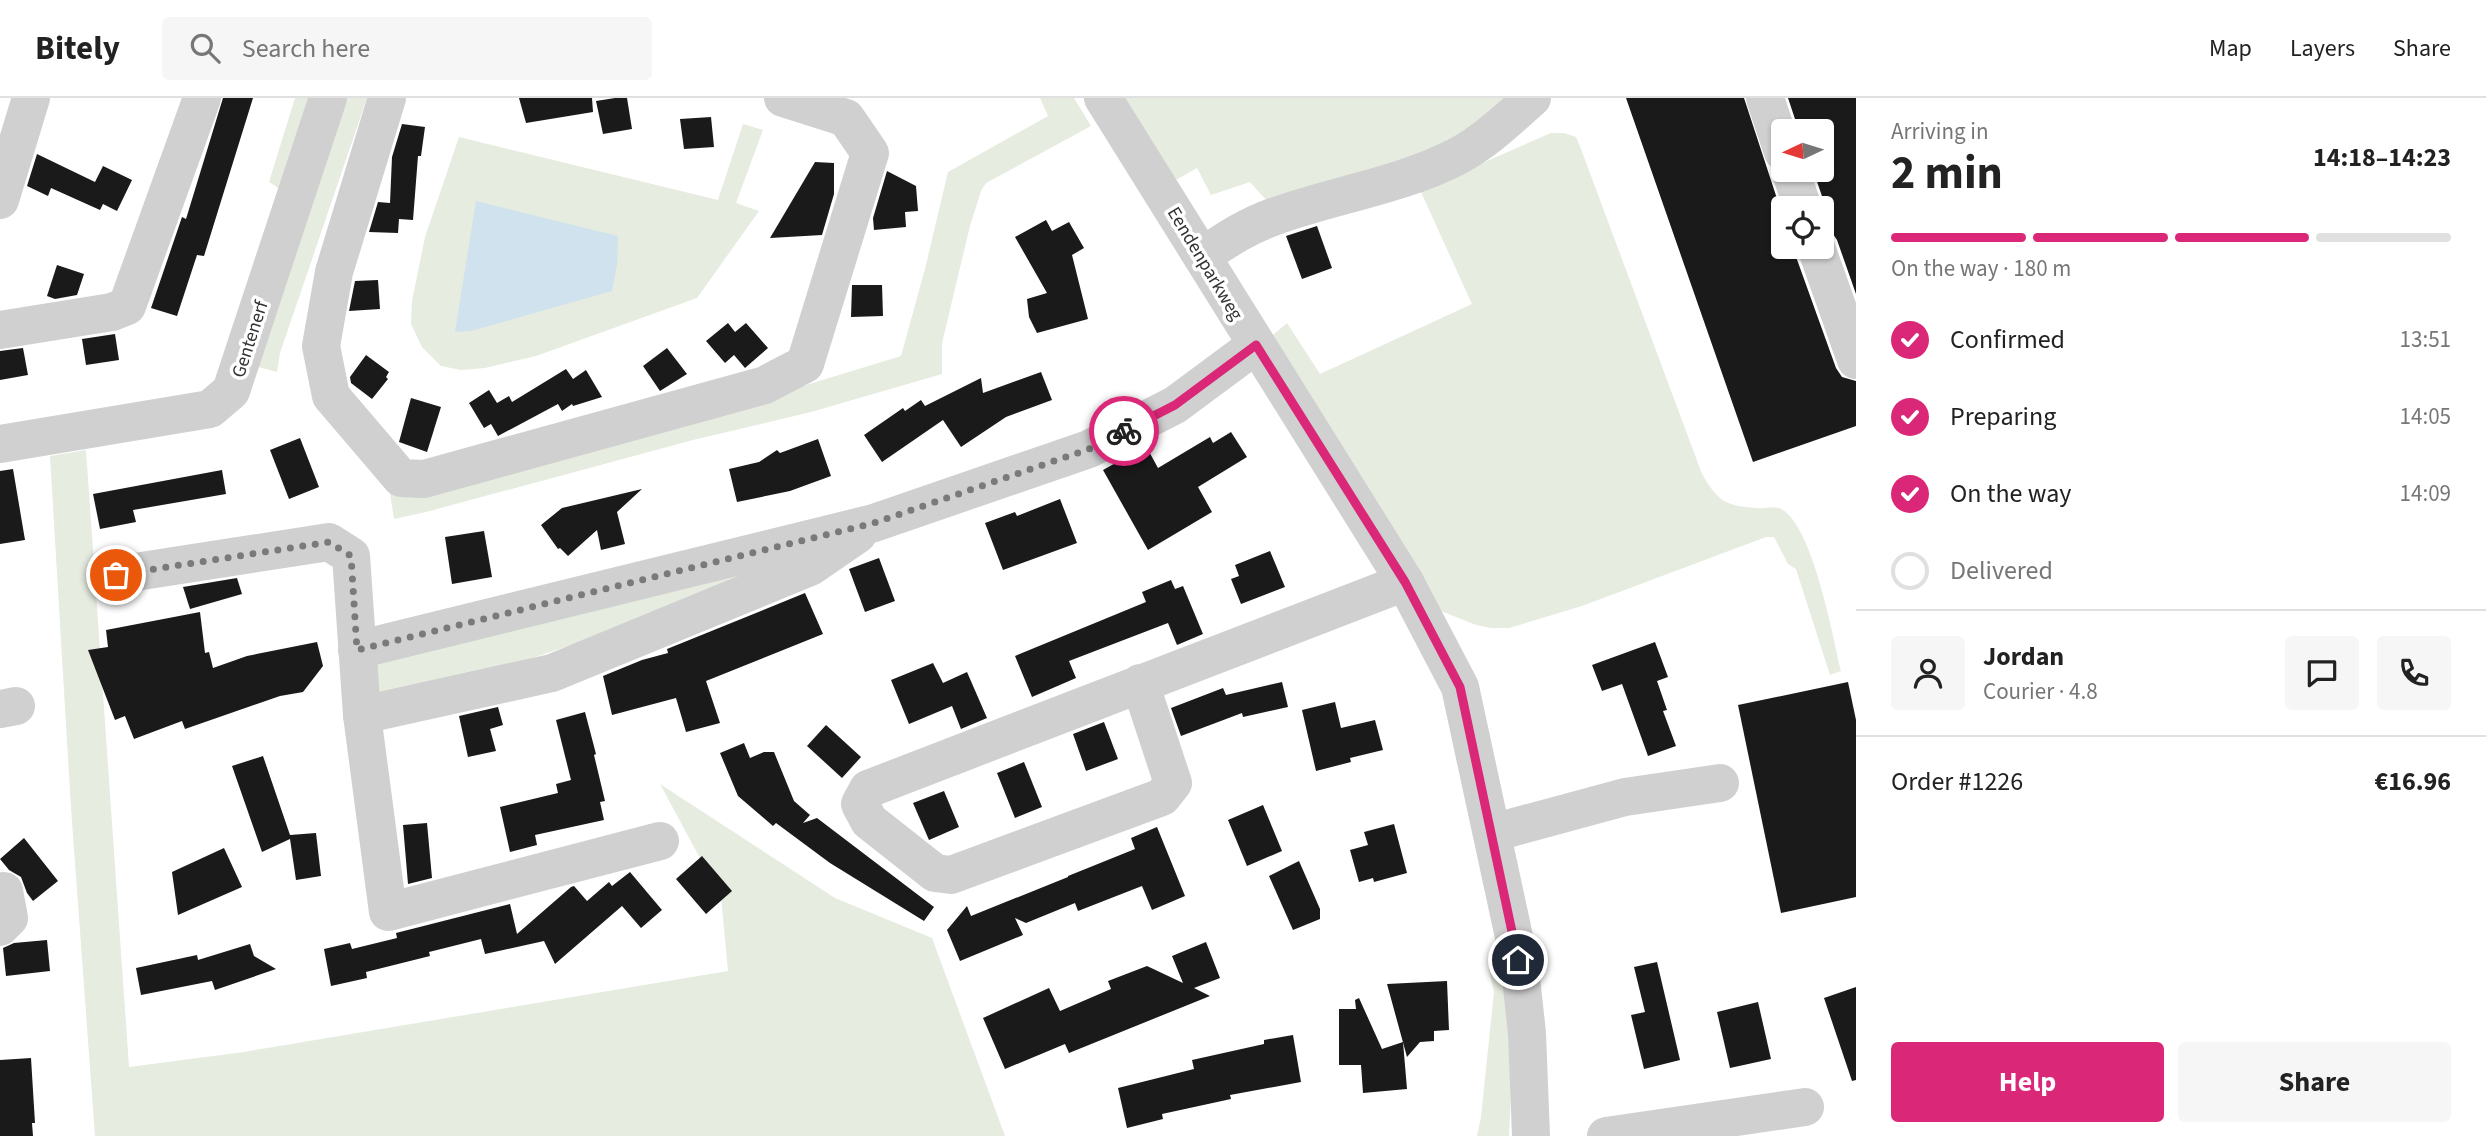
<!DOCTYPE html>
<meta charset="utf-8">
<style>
body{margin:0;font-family:"Source Sans 3",sans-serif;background:#f6f6f6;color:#222;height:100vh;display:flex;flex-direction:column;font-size:26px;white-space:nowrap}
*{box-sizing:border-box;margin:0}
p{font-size:23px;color:#767676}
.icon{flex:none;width:38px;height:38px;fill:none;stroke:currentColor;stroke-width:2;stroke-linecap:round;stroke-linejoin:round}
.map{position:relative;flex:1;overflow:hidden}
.panel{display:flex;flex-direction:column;background:#fff;width:630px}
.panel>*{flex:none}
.needle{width:46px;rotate:266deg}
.buttons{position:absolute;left:1771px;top:21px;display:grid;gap:14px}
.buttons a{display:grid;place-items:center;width:63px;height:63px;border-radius:7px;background:#fff;box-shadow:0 2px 5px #0004;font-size:35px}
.pin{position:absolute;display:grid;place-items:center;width:60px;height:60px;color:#fff;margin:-30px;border:4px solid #fff;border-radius:50%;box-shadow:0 2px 7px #0007}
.courier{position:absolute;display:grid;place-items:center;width:70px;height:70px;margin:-35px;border:5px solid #db2777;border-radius:50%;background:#fff;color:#222;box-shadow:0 2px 9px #0007}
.summary em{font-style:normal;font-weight:700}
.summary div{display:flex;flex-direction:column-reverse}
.summary{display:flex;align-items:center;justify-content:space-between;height:119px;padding:0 35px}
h1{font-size:46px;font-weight:700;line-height:52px}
.bar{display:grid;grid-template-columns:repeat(4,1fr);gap:10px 7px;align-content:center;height:84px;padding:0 35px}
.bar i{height:9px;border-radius:5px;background:#e0e0e0}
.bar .active{background:#db2777}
.bar p{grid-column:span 4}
.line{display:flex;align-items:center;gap:18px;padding:0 35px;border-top:2px solid #e0e0e0}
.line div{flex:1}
.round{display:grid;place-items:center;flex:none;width:74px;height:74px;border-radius:7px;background:#f6f6f6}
ol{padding:0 35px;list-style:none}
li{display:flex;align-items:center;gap:21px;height:77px}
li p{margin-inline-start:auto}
li .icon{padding:7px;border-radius:50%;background:#db2777;color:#fff;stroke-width:4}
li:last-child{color:#767676}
li i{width:38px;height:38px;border:4px solid #e0e0e0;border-radius:50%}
.action{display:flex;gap:14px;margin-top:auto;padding:14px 35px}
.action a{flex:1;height:80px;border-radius:7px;background:#db2777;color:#fff;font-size:28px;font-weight:700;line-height:80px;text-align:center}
.action a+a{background:#f6f6f6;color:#222}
header{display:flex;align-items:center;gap:42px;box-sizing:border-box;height:98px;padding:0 35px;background:#fff;border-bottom:2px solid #e0e0e0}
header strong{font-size:33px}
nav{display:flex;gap:38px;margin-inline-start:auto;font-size:24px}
.search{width:490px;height:63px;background:#f6f6f6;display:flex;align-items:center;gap:18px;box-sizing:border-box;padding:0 24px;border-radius:7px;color:#767676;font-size:26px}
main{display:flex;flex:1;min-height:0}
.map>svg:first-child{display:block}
</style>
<header>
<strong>Bitely</strong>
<div class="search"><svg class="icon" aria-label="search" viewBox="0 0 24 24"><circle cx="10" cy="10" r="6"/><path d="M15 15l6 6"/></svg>Search here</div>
<nav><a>Map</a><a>Layers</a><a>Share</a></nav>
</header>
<main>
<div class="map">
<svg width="1856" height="1038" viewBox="0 0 1856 1038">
<rect width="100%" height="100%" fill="#fff"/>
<g fill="#e6ecdf">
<path d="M295 0H311L280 91 269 84Z"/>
<path d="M338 0H367L280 255 277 274 251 267Z"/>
<path d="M1040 0H1074L1091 28 986 85 981 93 970 128 942 245V276L811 314 693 342 426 414 394 421 390 395 793 291 901 258 925 171 948 74 1048 18Z"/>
<path d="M1124 0H1503L1465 35 1440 51 1268 104 1250 84 1211 97 1197 70 1174 83Z"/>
<path d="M743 26 763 32 736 105 759 113 697 200 536 258 485 270 461 272 441 268 422 249 411 226 412 203 425 139 459 39 718 102Z"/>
<path d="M1551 35H1564L1576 39 1581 51 1702 376C1718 403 1725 408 1757 410 1764 411 1773 408 1779 410 1812 422 1833 540 1841 573L1830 577 1796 471 1788 466 1774 439H1766L1582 508 1509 530H1491L1476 527 1441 513 1268 244 1274 236 1287 225 1320 276 1472 206 1420 92Z"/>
<path d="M86 352 129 969 244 954 728 873 721 799 660 686 835 800 932 840 1005 1038H95L71 710 50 358Z"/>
<path d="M772 466C669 508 568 555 460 580 431 586 404 592 375 594L371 545Z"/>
<path d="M1503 870 1513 949 1509 1038H1477L1481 1019 1494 894 1489 871Z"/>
</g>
<path fill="#cfe2ee" d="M476 103 618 138 617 167 612 193 471 233 455 234Z"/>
<g fill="#1a1a1a">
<path d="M223 0H253L204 158 197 157 177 218 151 210 182 119 186 121Z"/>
<path d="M519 0H592L593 14 526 25Z"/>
<path d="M615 0H627L632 31 603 36 596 3Z"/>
<path d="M1626 0H1744L1783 119V149H1795V156L1836 270 1842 279 1856 283V328L1753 364Z"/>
<path d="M1788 0H1856V196L1837 142 1831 133 1822 128 1824 104 1813 72H1822V33H1799Z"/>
<path d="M711 19 714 49 684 51 680 21Z"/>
<path d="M402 26 425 29 421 58H418L413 122 399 121 398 135 369 134 378 104 390 105 392 59Z"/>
<path d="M37 56 95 84 103 68 132 82 117 113 103 106 100 112 51 90 48 98 27 88Z"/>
<path d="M815 64 834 65V96L822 137 770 140Z"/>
<path d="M887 73 916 88 918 113 905 114 906 129 874 132 873 120Z"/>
<path d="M1046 122 1052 133 1069 124 1084 150 1072 157 1088 221 1037 235 1029 219 1027 201 1047 195 1015 139Z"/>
<path d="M1317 128 1332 170 1302 181 1286 138Z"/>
<path d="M57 167 84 176 77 197 55 201 47 198Z"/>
<path d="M378 182 380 211 349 213 355 183Z"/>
<path d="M852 187H882L883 218 851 219Z"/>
<path d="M728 225 735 234 746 225 768 250 745 270 734 257 725 265 706 243Z"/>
<path d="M115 236 119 262 86 267 82 241Z"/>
<path d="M23 250 28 277 0 282V253Z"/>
<path d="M667 250 687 276 660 293 643 268Z"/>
<path d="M366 257 389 274 386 279 388 281 372 301 351 285 350 279Z"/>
<path d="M566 271 573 281 586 272 602 299 573 308 572 306 562 313 558 306 498 338 491 326 484 330 469 305 489 292 497 305 509 298 512 304Z"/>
<path d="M1041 274 1052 302 1006 319 961 349 943 322 882 364 864 337 903 310 905 313 921 302 925 308 981 280 983 295Z"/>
<path d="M411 300 441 309 427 354 399 344Z"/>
<path d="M1231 334 1247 359 1198 389 1212 414 1148 452 1103 372 1146 348 1158 370 1210 339 1213 345Z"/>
<path d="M300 340 319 389 289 401 270 352Z"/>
<path d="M818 341 831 378 790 393 737 404 729 371 759 364 777 352 780 355Z"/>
<path d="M13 371 25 442 0 446V373Z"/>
<path d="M222 372 226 396 133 412 136 424 100 431 93 396Z"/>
<path d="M642 391 617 414 625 446 601 452 597 432 568 458 560 450 558 451 541 427 562 410Z"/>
<path d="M1060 401 1077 445 1003 472 985 425 1015 414 1017 418Z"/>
<path d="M484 433 492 479 452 486 445 439Z"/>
<path d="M1270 453 1285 489 1241 506 1231 481 1239 478 1235 467Z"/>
<path d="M879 460 895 503 865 514 849 471Z"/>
<path d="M237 480 242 496 190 511 183 489Z"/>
<path d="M1171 482 1175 491 1183 488 1203 536 1177 547 1168 525 1069 563 1076 580 1032 599 1015 558 1146 504 1142 494Z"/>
<path d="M805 495 823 536 706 583 720 625 686 634 676 600 612 617 603 578 642 562 668 555 667 551Z"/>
<path d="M200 514 205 555 209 554 213 570 247 558 317 544 323 568 303 594 280 598 185 631 182 623 134 641 125 618 115 622 88 552 108 549 106 532Z"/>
<path d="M1655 544 1668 579 1657 583 1667 612 1663 613 1676 648 1648 658 1622 586 1602 593 1592 567Z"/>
<path d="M933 565 943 585 967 574 987 620 961 631 952 608 909 626 891 582Z"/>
<path d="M1282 584 1288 609 1243 619 1242 615 1181 638 1171 610 1223 590 1226 597Z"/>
<path d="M1848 584 1856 622V799L1781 815 1738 607Z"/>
<path d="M1335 604 1341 630 1375 622 1383 652 1350 660 1351 664 1316 673 1302 612Z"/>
<path d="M498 609 503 627 490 631 496 653 468 659 459 618Z"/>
<path d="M585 614 596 656 594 657 605 703 600 704 604 722 535 737 537 747 510 754 500 709 558 695 556 686 571 682 556 622Z"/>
<path d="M1104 624 1118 661 1086 673 1073 636Z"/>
<path d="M826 627 861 659 842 680 807 648Z"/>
<path d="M744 645 750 660 764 654H774L794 703 810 717 803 725 817 720 934 809 924 823 830 765 776 725 773 728 738 698 720 655Z"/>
<path d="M263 658 290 737 316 735 321 778 296 782 290 741 262 754 232 668Z"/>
<path d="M1024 664 1042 709 1015 720 997 675Z"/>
<path d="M944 693 959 729 929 742 913 705Z"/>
<path d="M1263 707 1282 753 1247 768 1228 722Z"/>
<path d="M427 725 432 780 408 786 403 727Z"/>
<path d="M1394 726 1407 775 1374 784 1373 780 1359 784 1350 752 1368 747 1364 734Z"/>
<path d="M1157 729 1185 798 1152 812 1142 788 1078 813 1075 805 1026 825 1015 820 1023 837 960 863 947 832 967 808 971 818 1068 779V778L1135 751 1131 740Z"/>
<path d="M24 740 58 783 33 803 27 795 21 779 9 772 0 761Z"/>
<path d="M224 750 242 789 178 817 172 774Z"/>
<path d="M702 758 732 793 706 816 676 781Z"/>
<path d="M1299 763 1320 811V821L1293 832 1269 778Z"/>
<path d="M630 774 662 812 641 830 622 808 555 866 544 843 485 856 481 841 429 854 430 858 366 874 367 880 331 888 324 851 350 845 352 851 397 840 396 835 510 806 517 836 571 789 574 788 587 803 609 784 612 788Z"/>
<path d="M47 842 50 873 6 878 3 850 14 845Z"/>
<path d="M1206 844 1220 880 1194 890 1210 898 1069 955 1065 946 1005 971 983 920 1049 890 1060 913 1111 891 1108 883 1147 868 1183 885 1172 858Z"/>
<path d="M250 846 254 858 276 871 215 892 212 883 141 897 136 870 197 857 198 862Z"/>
<path d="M1657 864 1680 962 1644 971 1631 917 1645 914 1634 869Z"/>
<path d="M1447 883 1449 932 1434 933V943L1420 944 1407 959 1387 886Z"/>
<path d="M1856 889V982L1852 983 1824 900Z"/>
<path d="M1359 900 1382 951 1403 944 1407 991 1363 995 1361 967H1339V911H1356L1355 902Z"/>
<path d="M1758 904 1771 961 1730 970 1717 914Z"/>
<path d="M1293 937 1301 984 1230 997 1231 1001 1162 1016 1163 1021 1127 1030 1118 990 1194 971 1192 962 1264 946V942Z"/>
<path d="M31 960 35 1025H32L33 1038H0V962Z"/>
</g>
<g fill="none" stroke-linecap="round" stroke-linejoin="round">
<g stroke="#d0d0d0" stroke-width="38">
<path d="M387 0 334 174 321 248 331 298 401 380 424 381 765 287 805 266 870 55 846 20 783 0"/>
<path d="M1103 0 1405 484 1460 589 1519 862 1527 935 1531 1038"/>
<path d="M1765 0 1783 54"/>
<path d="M1790 72 1803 110"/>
<path d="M0 102 31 0"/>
<path d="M1816 149 1856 262"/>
<path d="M1202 158C1225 143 1247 128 1273 119 1333 97 1399 88 1456 59 1485 44 1508 21 1532 0"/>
<path d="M0 232 112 214 127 208 202 0"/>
<path d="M0 346 210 311 231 293 328 0"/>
<path d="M116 477 329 444 351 458 362 617 388 814 660 743"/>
<path d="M357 552 874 425 1089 351 1175 307 1256 247"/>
<path d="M1140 585 1173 685 1162 699 951 777 935 775 869 723 860 706 868 691 1405 484"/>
<path d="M0 611 16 608"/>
<path d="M362 617 552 575 810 469 858 436"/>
<path d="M1492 735 1625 699 1720 685"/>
<path d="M0 829 9 820 4 793"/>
<path d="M1606 1038 1805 1009"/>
</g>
</g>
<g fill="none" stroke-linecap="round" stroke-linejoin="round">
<path stroke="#7a7a7a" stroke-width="7" stroke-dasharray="0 12.6" d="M116 477 329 444 351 458 357 552 874 425 1089 351 1124 333"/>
<path stroke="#db2777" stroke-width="9" d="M1124 333 1175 307 1256 247 1405 484 1460 589 1518 862"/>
</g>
<g text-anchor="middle" stroke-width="7" stroke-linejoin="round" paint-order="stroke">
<g font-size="19" fill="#333" stroke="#fff">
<text transform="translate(1206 165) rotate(59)" y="7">Eendenparkweg</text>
<text transform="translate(249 241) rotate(-72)" y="7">Gentenerf</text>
</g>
</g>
</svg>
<div class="buttons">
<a><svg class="needle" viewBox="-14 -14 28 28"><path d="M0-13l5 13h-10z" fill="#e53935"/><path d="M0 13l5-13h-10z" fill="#767676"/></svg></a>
<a><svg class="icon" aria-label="locate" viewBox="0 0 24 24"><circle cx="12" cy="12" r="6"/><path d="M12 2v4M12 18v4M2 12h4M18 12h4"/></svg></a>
</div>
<div class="pin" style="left:116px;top:477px;background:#ea580c"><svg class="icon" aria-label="bag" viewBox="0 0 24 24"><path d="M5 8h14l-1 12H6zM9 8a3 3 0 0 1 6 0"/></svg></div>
<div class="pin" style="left:1518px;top:862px;background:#1f2937"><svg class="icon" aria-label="home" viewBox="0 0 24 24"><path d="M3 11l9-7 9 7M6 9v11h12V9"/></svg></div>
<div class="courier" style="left:1124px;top:333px"><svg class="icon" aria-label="bike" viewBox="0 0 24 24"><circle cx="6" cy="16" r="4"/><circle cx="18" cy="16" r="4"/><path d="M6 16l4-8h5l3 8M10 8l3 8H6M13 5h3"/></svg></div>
</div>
<section class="panel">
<div class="summary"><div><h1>2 min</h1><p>Arriving in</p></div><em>14:18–14:23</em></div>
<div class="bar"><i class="active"></i><i class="active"></i><i class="active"></i><i></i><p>On the way · 180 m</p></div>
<ol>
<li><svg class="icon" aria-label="check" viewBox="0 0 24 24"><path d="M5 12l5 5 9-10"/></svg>Confirmed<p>13:51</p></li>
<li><svg class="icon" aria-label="check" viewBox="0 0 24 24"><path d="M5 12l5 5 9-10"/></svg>Preparing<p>14:05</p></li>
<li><svg class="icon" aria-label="check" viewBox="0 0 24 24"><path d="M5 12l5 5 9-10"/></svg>On the way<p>14:09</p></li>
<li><i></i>Delivered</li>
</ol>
<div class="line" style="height:126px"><a class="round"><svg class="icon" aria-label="person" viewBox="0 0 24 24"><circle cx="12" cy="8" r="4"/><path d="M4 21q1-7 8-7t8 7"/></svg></a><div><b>Jordan</b><p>Courier · 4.8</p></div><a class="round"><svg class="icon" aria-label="chat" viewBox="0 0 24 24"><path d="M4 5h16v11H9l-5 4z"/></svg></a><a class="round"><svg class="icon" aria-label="phone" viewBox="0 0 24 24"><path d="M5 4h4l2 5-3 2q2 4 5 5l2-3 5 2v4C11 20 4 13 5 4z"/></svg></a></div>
<div class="line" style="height:91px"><div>Order #1226</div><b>€16.96</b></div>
<div class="action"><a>Help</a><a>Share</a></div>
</section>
</main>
